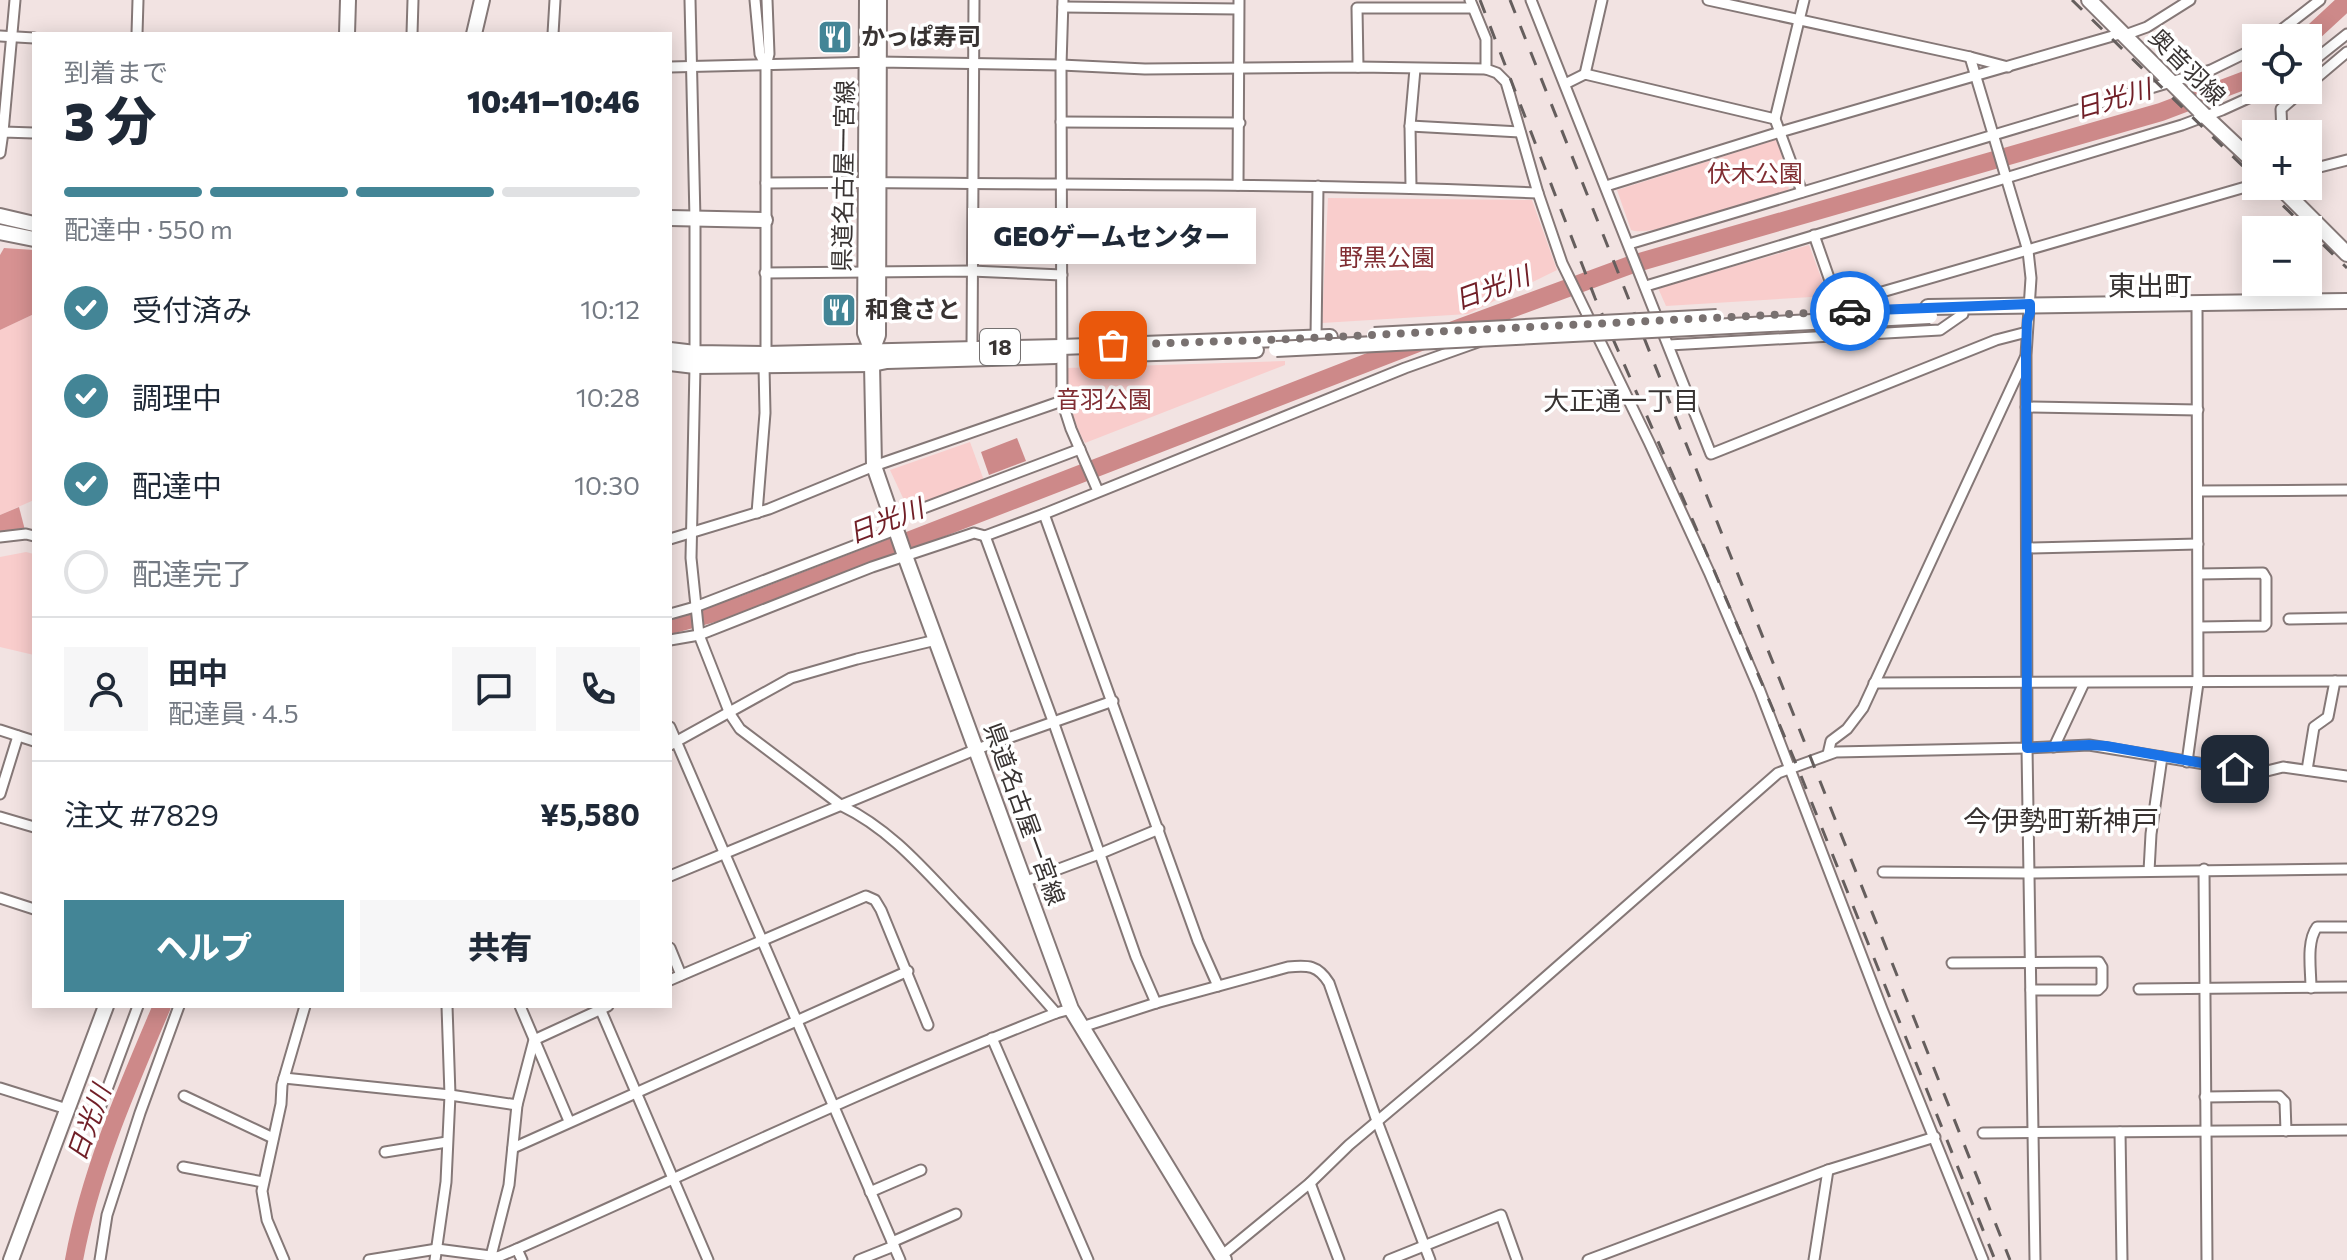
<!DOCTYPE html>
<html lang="ja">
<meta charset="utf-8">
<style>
body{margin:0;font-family:Commissioner,"Noto Sans JP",sans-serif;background:#f6f6f7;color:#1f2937;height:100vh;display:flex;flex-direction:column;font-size:30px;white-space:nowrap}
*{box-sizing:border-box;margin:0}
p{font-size:26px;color:#747a83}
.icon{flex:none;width:44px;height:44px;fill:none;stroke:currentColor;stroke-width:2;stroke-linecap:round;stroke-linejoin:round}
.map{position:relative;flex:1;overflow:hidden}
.sheet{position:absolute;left:32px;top:32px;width:640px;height:976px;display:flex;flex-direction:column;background:#fff;border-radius:0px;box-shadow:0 4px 20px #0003}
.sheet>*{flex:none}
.tools{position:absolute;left:2242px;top:24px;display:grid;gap:16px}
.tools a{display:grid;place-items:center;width:80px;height:80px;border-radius:0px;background:#fff;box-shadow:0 4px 20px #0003;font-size:40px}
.pin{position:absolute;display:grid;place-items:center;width:68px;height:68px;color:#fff;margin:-34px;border-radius:16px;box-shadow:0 4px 12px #0006}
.courier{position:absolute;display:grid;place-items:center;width:80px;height:80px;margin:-40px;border:6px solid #1a73e8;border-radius:50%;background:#fff;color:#222;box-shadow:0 2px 10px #0007}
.bubble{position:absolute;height:56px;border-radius:0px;background:#fff;box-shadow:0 4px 20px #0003;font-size:26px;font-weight:800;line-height:56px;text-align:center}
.summary em{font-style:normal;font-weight:800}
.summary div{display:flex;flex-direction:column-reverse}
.summary{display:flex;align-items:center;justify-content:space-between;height:136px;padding:0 32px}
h1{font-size:52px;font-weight:800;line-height:60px}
.bar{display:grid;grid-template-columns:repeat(4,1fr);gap:12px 8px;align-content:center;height:96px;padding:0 32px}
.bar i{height:10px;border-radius:6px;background:#e0e1e3}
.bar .active{background:#438596}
.bar p{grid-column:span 4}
.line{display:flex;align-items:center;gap:20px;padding:0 32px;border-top:2px solid #e0e1e3}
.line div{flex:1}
.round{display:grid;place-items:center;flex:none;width:84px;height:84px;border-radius:0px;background:#f6f6f7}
ol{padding:0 32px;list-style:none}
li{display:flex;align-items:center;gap:24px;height:88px}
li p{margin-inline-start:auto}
li .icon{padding:8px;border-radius:50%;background:#438596;color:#fff;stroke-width:4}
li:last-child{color:#747a83}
li i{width:44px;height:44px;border:4px solid #e0e1e3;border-radius:50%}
.button{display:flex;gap:16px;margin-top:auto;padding:16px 32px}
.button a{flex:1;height:92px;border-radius:0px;background:#438596;color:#fff;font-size:32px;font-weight:800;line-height:92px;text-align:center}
.button a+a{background:#f6f6f7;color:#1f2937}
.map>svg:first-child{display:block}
</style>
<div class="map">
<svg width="2347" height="1260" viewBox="0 0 2347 1260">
<rect width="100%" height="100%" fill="#f2e3e2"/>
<g fill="#f9cdcc">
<path d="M1778 139 1789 186 1788 191C1762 199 1650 239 1631 230L1617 190Z"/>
<path d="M1328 198 1532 200 1557 270 1468 314 1322 323Z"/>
<path d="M1809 245 1828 296 1666 306 1658 288Z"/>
<path d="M34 314V500L0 515V330Z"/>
<path d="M1285 361V365L1085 443C1070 417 1067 397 1066 368Z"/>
<path d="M970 442 986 486 910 513 890 470Z"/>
<path d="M26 552 34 554V655L0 647V557Z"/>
</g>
<g fill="#d79292">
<path d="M4 248 34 250V314L0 330V255Z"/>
<path d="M19 507 26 534 0 537V515Z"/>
</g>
<path fill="#cd8989" d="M1017 438 1026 461 989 475 981 452Z"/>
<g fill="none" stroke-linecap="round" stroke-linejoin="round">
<g stroke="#cd8989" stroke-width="18">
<path d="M2307 38 2347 1"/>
<path d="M1451 331 1633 264 2161 112 2256 76"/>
<path d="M670 625 743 605 1423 341"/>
<path d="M74 1260C90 1172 127 1088 162 1006"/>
</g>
<g stroke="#857877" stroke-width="13">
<g id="street">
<path d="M690 0 695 219V366L691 558 699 635 730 714 740 729 842 806C888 828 921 866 955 902 990 938 1023 975 1056 1013L1071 1009"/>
<path d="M755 0 760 54 766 66"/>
<path d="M1063 0 1061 65 1062 401 1071 429 1098 491"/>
<path d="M1470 0 1486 39V69L1497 73 1506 82 1538 193 1562 263 1649 442 1709 572 1760 691 1882 1009 1983 1260"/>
<path d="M1531 0 1711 454 1996 340 2027 332"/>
<path d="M1708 0 1970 57 2008 67"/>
<path d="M1063 7 1238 9"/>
<path d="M137 34 138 0"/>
<path d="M412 34 413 0"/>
<path d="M553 34 555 0"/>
<path d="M2125 35 2147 27 2190 0"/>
<path d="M0 36 34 38"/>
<path d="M2271 38 2320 0"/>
<path d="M1970 57 2028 251 2031 278 2026 355 2027 748 2035 1260"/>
<path d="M2308 65 2347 34"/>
<path d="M670 67 878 62 1061 65 1145 69 1358 67 1486 69"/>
<path d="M1358 67 1357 8H1473"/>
<path d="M1585 74 1602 0"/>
<path d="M1565 84 1585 74 1775 119 1804 0"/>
<path d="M2308 85 2347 52"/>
<path d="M1775 119 1802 192"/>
<path d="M1061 122 1240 123"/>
<path d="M1410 126 1520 132"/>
<path d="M0 131 3 132 15 0"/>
<path d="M2282 134 2281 109 2303 90"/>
<path d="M0 153 3 132 34 133"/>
<path d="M2308 170 2347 160"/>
<path d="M766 183C865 181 965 184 1064 184 1222 185 1380 186 1538 193"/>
<path d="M1238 185 1239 0"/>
<path d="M1606 186 1780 132 2123 33"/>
<path d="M1411 187 1410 126 1415 69"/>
<path d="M1814 235 1835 295 1875 294 2256 184"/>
<path d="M1629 244 2211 70 2256 48"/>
<path d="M765 273 971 271 1062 275"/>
<path d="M1646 286 2182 125 2222 110 2266 90"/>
<path d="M1316 338 1318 186"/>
<path d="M1669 345 1940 330 1963 314"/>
<path d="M972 348 974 0"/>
<path d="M766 354V66L769 54 767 0"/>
<path d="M2026 407 2198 410"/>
<path d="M2198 491 2347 490"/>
<path d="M757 513 765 413 764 366"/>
<path d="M1044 514 1198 941 1218 986"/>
<path d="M892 520 1080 449"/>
<path d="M985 536 1053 721 1136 957 1156 1003"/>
<path d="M0 537 26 534 34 536"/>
<path d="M670 539 769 509 874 466 1062 401"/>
<path d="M2027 548 2198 544"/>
<path d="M2199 574 2263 573 2266 578V624L2264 626 2199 627"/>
<path d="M670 614 695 607 895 530"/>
<path d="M2289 619 2347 618"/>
<path d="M670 640 699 635 872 567 974 533 985 536 1044 514 1405 368 1481 341"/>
<path d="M1874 683 2347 681"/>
<path d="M670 727 900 1260"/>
<path d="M0 730 34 741"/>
<path d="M670 745 791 678 857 659 936 640"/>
<path d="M2054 747 2084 683"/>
<path d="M1828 754 1831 741 1847 729 1863 708 2025 358"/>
<path d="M2187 762 2198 683 2197 303"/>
<path d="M2307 770 2314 727 2328 717 2335 681"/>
<path d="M0 794 18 736"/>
<path d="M0 817 34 827"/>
<path d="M2204 869 2207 1260"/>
<path d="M2149 871 2151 834 2162 757"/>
<path d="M1883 872 2030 873 2347 869"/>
<path d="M670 876 977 749 1113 701"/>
<path d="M1024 882 1099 854 1159 829"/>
<path d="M0 898 34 909"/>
<path d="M670 948 681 975"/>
<path d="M1952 963 2099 962 2102 967V986L2098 990H2031"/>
<path d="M670 980 866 896 875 900 881 910 928 1025"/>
<path d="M2311 988C2311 970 2306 942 2317 927H2347"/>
<path d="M2139 989 2347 987"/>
<path d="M520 1006 569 1121"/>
<path d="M599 1006 708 1260"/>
<path d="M1082 1027 1156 1003 1288 967C1308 965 1318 965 1329 983L1377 1121 1430 1260"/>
<path d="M992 1038 1088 1260"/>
<path d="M284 1078 450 1095 517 1105"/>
<path d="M0 1088 67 1109"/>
<path d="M184 1096 273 1138"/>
<path d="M2205 1097 2279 1096 2285 1102 2286 1131"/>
<path d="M96 1119 138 1006"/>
<path d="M2120 1132 2122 1260"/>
<path d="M1983 1133 2347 1130"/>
<path d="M513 1148 908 971"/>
<path d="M385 1152 447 1142"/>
<path d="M183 1167 263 1182"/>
<path d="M1310 1183 1339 1260"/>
<path d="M870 1192 921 1170"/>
<path d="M892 1242 956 1214"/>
<path d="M517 1249C696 1170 873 1084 1056 1013"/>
<path d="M491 1256 509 1185 517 1105 534 1040 608 1006"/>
<path d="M1220 1257 1310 1183 1349 1145 1475 1039 1778 773 1836 752 2027 748 2089 745 2259 773 2283 767 2347 776"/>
<path d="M100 1260 107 1215 140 1113 179 1006"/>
<path d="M284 1260 267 1220 262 1191 281 1104 282 1085 305 1006"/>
<path d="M369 1260 437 1249 498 1257 517 1249 522 1260"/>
<path d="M435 1260 446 1182 450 1095 447 1006"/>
<path d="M859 1260 894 1246"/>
<path d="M1389 1260 1501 1215 1517 1260"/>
<path d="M1588 1260 1828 1170 1935 1137"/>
<path d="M1814 1260 1828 1170"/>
</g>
</g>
<g stroke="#857877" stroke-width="18">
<g id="secondary">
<path d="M867 0 865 333 872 351"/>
<path d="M879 0 878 335 872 351V364L874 466 904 553 1071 1009 1224 1260"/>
<path d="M2089 0 2205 116 2256 164"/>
<path d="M347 34 348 0"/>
<path d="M474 34 482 0"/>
<path d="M2279 186 2347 254"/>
<path d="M670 218 765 220"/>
<path d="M11 1260 106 1006"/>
</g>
</g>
<g stroke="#857877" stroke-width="18">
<g id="primary">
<path d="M0 216 34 224"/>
<path d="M0 232 34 239"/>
<path d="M1928 307 2347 301"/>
<path d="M670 350 695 353 766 354 1061 347 1330 337"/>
<path d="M1089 355 1256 350"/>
<path d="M670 363 695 366 872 364 887 361 1056 356"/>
</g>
</g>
<use href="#street" stroke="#fff" stroke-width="9"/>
<use href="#secondary" stroke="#fff" stroke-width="14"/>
<use href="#primary" stroke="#fff" stroke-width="14"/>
<g stroke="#655e5d" stroke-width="3" stroke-dasharray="14 14" stroke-linecap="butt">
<path d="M1480 0 1595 298 1693 521 1797 766 1995 1260"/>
<path d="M1510 0 2010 1260"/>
<path d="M2072 0 2256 179"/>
<path d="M2263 186 2347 268"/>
</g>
<g stroke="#857877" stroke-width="18" stroke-linecap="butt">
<g id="primary-bridge">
<path d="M1374 335 1717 317"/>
<path d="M1276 349 1930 316"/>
</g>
</g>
<use href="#primary-bridge" stroke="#fff" stroke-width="14"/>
</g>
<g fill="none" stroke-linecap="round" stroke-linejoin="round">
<path stroke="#797170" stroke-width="8" stroke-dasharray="0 14.4" d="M1113 345 1291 339 1850 311"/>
<path stroke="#1a73e8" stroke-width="10" d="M1850 311 2030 304V313L2027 321 2026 355 2027 748 2089 745 2106 746 2235 769"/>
</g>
<defs>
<g id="restaurant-square" transform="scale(1.8)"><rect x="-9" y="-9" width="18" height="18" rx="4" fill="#438596" stroke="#fff"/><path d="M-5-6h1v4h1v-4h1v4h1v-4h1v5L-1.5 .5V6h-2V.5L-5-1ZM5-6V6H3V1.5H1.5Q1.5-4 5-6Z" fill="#fff"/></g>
</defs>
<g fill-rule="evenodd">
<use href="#restaurant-square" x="835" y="37"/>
<use href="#restaurant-square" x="839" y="310"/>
</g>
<g text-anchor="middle" stroke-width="7" stroke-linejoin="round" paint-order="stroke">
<rect fill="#fff" stroke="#747070" stroke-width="2" x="980" y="329" width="40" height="36" rx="6"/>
<g font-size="22" font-weight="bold" fill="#383332">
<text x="1000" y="355">18</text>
</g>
<g font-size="24" font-weight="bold" fill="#383332" stroke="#fff" text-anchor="start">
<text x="861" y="45">かっぱ寿司</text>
<text x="865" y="318">和食さと</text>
</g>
<g font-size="24" fill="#383332" stroke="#fff">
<text transform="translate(2187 67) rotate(45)" y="8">奥音羽線</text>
<text transform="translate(844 176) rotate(-89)" y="8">県道名古屋一宮線</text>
<text transform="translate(1024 814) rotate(70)" y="8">県道名古屋一宮線</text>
</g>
<g font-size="24" fill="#812e33" stroke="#fff">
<text x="1755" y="182">伏木公園</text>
<text x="1387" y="266">野黒公園</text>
<text x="1104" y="408">音羽公園</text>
</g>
<g font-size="26" font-style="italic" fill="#711f27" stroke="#fff">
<text transform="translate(2113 99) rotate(-16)" y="9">日光川</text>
<text transform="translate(1492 288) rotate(-20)" y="9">日光川</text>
<text transform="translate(886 521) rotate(-21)" y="9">日光川</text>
<text transform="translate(89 1123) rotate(-70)" y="9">日光川</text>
</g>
<g font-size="26" fill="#383332" stroke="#fff">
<text x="1621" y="410">大正通一丁目</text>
</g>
<g font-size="28" fill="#383332" stroke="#fff">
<text x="2150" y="296">東出町</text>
<text x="2061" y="831">今伊勢町新神戸</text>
</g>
</g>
</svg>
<div class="tools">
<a><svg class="icon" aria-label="locate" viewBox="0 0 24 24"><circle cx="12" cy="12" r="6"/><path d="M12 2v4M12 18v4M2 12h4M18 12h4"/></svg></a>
<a>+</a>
<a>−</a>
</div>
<div class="pin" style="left:1113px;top:345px;background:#ea580c"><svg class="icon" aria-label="bag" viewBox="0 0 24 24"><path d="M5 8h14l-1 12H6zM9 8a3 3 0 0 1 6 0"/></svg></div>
<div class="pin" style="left:2235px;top:769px;background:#1f2937"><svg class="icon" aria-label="home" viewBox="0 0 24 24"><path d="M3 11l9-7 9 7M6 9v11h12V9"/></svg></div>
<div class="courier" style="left:1850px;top:311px"><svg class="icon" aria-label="car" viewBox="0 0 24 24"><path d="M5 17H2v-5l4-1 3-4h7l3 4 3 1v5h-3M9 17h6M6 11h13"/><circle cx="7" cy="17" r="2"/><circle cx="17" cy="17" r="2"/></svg></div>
<div class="bubble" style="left:968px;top:208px;width:288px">GEOゲームセンター</div>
<section class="sheet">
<div class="summary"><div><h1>3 分</h1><p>到着まで</p></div><em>10:41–10:46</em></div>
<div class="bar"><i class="active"></i><i class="active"></i><i class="active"></i><i></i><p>配達中 · 550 m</p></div>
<ol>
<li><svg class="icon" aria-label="check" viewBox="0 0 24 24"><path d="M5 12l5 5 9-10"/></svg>受付済み<p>10:12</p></li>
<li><svg class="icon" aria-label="check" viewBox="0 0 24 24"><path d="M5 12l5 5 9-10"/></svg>調理中<p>10:28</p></li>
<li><svg class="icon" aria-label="check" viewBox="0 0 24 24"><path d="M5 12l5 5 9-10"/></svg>配達中<p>10:30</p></li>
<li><i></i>配達完了</li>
</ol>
<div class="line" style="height:144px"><a class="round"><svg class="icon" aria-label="person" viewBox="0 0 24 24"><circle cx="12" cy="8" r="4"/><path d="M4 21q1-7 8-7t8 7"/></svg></a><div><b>田中</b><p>配達員 · 4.5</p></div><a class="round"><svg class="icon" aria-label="chat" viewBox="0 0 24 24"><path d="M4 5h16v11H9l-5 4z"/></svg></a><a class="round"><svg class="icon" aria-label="phone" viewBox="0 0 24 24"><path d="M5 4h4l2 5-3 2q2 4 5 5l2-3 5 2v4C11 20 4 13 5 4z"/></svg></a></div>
<div class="line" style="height:104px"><div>注文 #7829</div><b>¥5,580</b></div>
<div class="button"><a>ヘルプ</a><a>共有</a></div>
</section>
</div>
